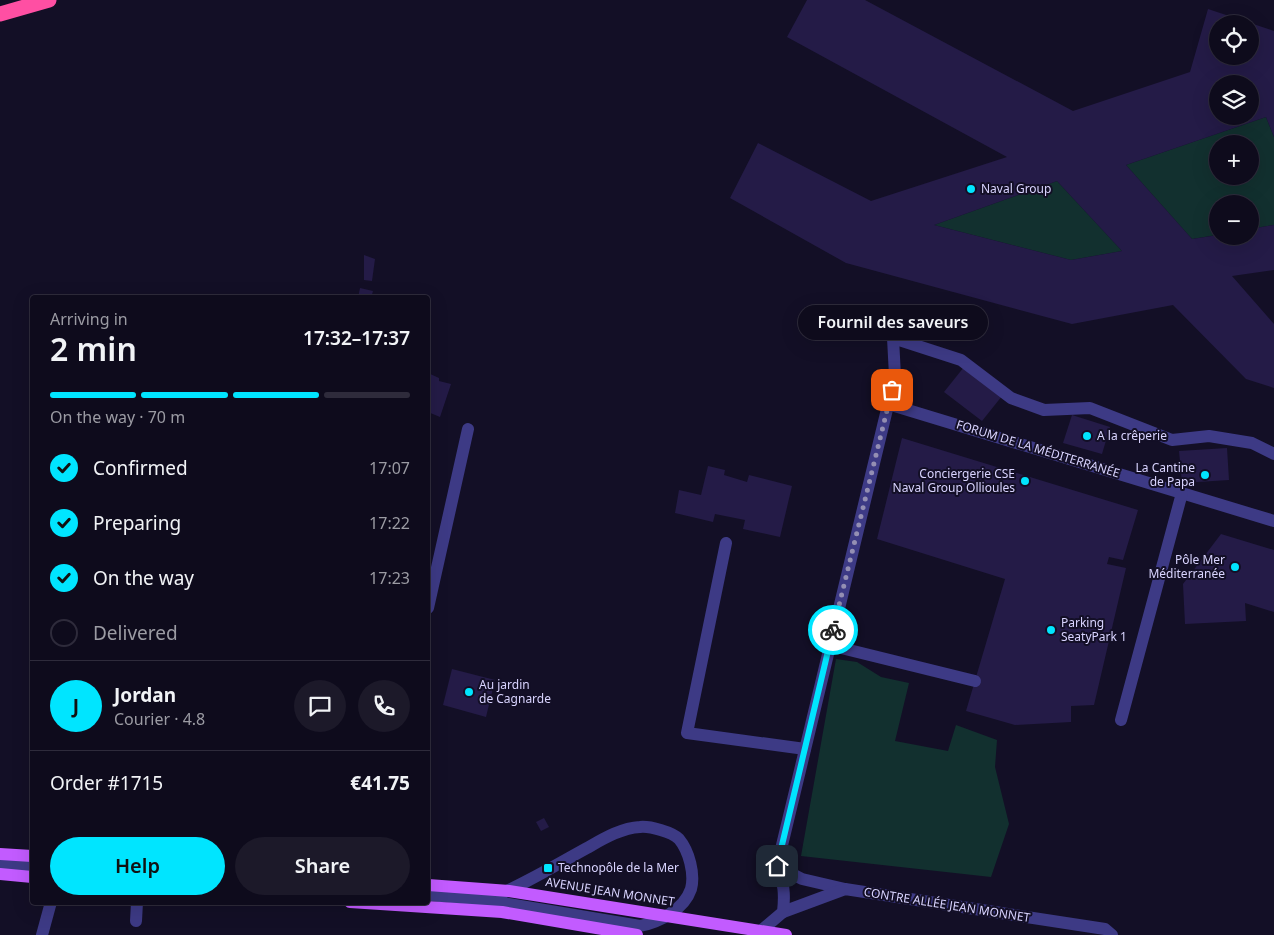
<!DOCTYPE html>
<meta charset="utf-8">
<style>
body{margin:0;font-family:"Noto Sans",sans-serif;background:#1c1929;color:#f1f3f6;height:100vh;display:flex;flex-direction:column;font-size:19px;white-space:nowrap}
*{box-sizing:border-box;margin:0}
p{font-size:16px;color:#9b9ba3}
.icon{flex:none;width:28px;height:28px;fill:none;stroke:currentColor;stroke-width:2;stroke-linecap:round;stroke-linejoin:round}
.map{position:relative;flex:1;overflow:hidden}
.side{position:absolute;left:30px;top:295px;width:400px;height:610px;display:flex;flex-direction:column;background:#0e0b1c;border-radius:5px;box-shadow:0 5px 20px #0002,0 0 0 1px #2e2b3b}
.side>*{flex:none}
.controls{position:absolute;left:1209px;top:15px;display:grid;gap:10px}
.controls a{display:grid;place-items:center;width:50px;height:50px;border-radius:50%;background:#0e0b1c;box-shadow:0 5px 20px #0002,0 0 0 1px #2e2b3b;font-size:25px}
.pin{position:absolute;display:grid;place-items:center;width:42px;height:42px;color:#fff;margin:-21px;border-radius:10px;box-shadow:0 2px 8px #0006}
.courier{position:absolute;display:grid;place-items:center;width:50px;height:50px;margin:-25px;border:4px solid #00e5ff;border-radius:50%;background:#fff;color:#222;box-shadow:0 1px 6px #0007}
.bubble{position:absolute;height:35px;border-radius:18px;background:#0e0b1c;box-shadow:0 5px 20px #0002,0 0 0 1px #2e2b3b;font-size:16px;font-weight:600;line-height:35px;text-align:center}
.headline em{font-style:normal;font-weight:600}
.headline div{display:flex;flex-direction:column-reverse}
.headline{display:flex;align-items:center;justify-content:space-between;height:85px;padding:0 20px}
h1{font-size:32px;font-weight:600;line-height:38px}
.bar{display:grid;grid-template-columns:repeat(4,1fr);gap:8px 5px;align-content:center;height:60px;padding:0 20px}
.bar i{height:6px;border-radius:4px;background:#2e2b3b}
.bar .active{background:#00e5ff}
.bar p{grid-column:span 4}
.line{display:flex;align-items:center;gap:12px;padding:0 20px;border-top:1px solid #2e2b3b}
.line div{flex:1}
.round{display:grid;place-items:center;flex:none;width:52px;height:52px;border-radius:26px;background:#1c1929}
ol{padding:0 20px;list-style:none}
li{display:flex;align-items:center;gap:15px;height:55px}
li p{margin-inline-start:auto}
li .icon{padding:5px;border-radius:50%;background:#00e5ff;color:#111;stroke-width:4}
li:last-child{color:#9b9ba3}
li i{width:28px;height:28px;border:2px solid #2e2b3b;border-radius:50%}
.action{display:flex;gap:10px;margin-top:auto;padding:10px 20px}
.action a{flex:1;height:58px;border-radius:30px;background:#00e5ff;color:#111;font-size:20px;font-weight:600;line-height:58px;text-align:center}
.action a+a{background:#1c1929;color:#f1f3f6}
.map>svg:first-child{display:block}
</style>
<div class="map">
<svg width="1274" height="935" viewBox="0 0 1274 935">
<rect width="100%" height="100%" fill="#130f26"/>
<g fill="#12302f" fill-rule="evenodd">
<path d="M1266 117 1274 137V225L1250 229V204H1218L1217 235 1192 239 1126 165ZM1218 144H1250V176H1218Z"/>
<path d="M1057 181 1122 251 1071 260 934 225Z"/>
<path d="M836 659 857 662 881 677 909 683 895 741 948 751 956 725 997 740 995 767 1009 824 991 877 801 856Z"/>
</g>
<g fill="#241b47" fill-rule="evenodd">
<path d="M807 0H865L1073 111 1190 72 1208 9 1274 31V137L1266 117 1126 165 1192 239 1218 235 1250 236V229L1274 225V270L1232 276 1274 324V388L1246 379 1173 305 1072 324 846 263 730 198 758 143 871 201 1007 157 787 37ZM1218 24H1250V56H1218ZM1218 84H1250V116H1218ZM1057 181 1122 251 1071 260 934 225Z"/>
<path d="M364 255 375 259 372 281 364 280Z"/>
<path d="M360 288 373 291 371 298H358Z"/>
<path d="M964 367 1002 396 982 421 944 392Z"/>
<path d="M428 373 439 378V381L451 384 440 417 428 412Z"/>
<path d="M1072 415 1110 427 1102 454 1063 443Z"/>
<path d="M902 438 1138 510 1123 560 1109 557 1107 564 1126 568 1094 705 1071 706V722L1015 725 966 711 1005 579 877 539Z"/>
<path d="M1227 448 1229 480 1182 483 1179 451Z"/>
<path d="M708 466 725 470 724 475 747 482 749 475 792 486 780 537 743 529 745 520 715 514 713 522 675 513 679 490 701 495Z"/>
<path d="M1221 534 1274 550V612L1245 603 1246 621 1185 624 1183 584Z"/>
<path d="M452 669 495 680 486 717 443 705Z"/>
<path d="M544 818 549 827 541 831 536 822Z"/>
</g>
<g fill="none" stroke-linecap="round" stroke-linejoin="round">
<g stroke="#3d3a85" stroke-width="12">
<path d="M888 404 1274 521"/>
<path d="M726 543 687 733 805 749"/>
<path d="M428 608 468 429"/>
<path d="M829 645 975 681"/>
<path d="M1121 720 1182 493"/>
<path d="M0 864 32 867"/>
<path d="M777 866 802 879 845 889"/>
<path d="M428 895 486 900 640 926C659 922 684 910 691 889 695 874 689 851 679 839 672 832 650 826 640 827 621 828 603 839 587 848 554 866 522 886 486 900"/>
<path d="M783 912 845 889 1105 929 1112 935"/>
<path d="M136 921 137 902"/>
<path d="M42 935 51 902"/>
<path d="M756 935 783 912C785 894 784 883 777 866L895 376 893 338 961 360 1011 398 1044 410 1090 408 1172 440 1209 436 1252 443 1274 454"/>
</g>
<g stroke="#c25bff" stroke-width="12">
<path d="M0 854 32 856"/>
<path d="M0 874 32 877"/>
<path d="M428 885 509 891 786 935"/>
<path d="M350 902 502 912 637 935"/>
</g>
<path stroke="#ff4fa3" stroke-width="15" d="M0 14 49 0"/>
</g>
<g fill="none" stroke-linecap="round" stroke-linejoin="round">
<path stroke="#948fb3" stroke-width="5" stroke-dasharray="0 9" d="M833 630 892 390"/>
<path stroke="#00e5ff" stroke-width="6" d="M777 866 833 630"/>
</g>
<g fill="#00e5ff" stroke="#130f26" stroke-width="2">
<circle cx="971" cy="189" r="5"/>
<circle cx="1087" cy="436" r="5"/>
<circle cx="1205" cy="475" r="5"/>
<circle cx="1025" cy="481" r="5"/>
<circle cx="1235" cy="567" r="5"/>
<circle cx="1051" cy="630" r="5"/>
<circle cx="469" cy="692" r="5"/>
<rect x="543" y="863" width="10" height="10" rx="2.5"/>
</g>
<g text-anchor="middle" stroke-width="4" stroke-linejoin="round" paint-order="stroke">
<g font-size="12" fill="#d9d4ff" stroke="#130f26" text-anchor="start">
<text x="981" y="193">Naval Group</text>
<text x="1097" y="440">A la crêperie</text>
<text x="1195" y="472" text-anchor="end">La Cantine<tspan x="1195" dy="14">de Papa</tspan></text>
<text x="1015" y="478" text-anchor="end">Conciergerie CSE<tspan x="1015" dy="14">Naval Group Ollioules</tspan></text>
<text x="1225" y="564" text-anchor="end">Pôle Mer<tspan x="1225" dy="14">Méditerranée</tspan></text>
<text x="1061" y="627">Parking<tspan x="1061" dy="14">SeatyPark 1</tspan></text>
<text x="479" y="689">Au jardin<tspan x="479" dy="14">de Cagnarde</tspan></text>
<text x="558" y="872">Technopôle de la Mer</text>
</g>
<g font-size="12" fill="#d9d4ff" stroke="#130f26">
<text transform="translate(1038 449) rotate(17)" y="4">FORUM DE LA MÉDITERRANÉE</text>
<text transform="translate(610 892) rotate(9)" y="4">AVENUE JEAN MONNET</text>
<text transform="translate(947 905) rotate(9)" y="4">CONTRE ALLÉE JEAN MONNET</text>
</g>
</g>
</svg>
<div class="controls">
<a><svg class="icon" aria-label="locate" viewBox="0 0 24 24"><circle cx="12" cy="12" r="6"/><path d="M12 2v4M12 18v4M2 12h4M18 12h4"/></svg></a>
<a><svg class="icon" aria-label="layers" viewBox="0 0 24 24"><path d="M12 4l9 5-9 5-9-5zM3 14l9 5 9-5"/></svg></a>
<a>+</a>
<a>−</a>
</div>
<div class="pin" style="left:892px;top:390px;background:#ea580c"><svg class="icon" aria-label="bag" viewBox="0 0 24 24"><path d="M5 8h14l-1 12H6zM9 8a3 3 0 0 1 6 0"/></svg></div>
<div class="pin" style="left:777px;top:866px;background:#1f2937"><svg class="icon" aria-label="home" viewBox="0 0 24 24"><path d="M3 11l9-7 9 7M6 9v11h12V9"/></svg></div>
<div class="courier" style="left:833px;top:630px"><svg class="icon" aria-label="bike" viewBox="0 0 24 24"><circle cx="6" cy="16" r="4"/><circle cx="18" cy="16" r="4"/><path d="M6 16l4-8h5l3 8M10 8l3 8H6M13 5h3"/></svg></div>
<div class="bubble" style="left:798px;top:305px;width:190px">Fournil des saveurs</div>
<section class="side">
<div class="headline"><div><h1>2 min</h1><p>Arriving in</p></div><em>17:32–17:37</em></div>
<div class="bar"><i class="active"></i><i class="active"></i><i class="active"></i><i></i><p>On the way · 70 m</p></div>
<ol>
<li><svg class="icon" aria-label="check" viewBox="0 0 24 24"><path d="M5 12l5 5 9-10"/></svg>Confirmed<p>17:07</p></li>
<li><svg class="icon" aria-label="check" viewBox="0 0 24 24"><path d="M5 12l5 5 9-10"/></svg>Preparing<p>17:22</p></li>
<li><svg class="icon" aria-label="check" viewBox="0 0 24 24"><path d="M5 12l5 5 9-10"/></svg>On the way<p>17:23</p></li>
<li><i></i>Delivered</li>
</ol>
<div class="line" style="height:90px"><b class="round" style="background:#00e5ff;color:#111">J</b><div><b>Jordan</b><p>Courier · 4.8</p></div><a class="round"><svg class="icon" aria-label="chat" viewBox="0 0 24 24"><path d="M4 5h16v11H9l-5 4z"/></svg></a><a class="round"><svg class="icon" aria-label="phone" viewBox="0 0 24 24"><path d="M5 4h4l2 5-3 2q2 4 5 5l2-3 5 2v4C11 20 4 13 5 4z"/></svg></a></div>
<div class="line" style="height:65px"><div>Order #1715</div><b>€41.75</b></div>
<div class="action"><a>Help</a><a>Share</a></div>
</section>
</div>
